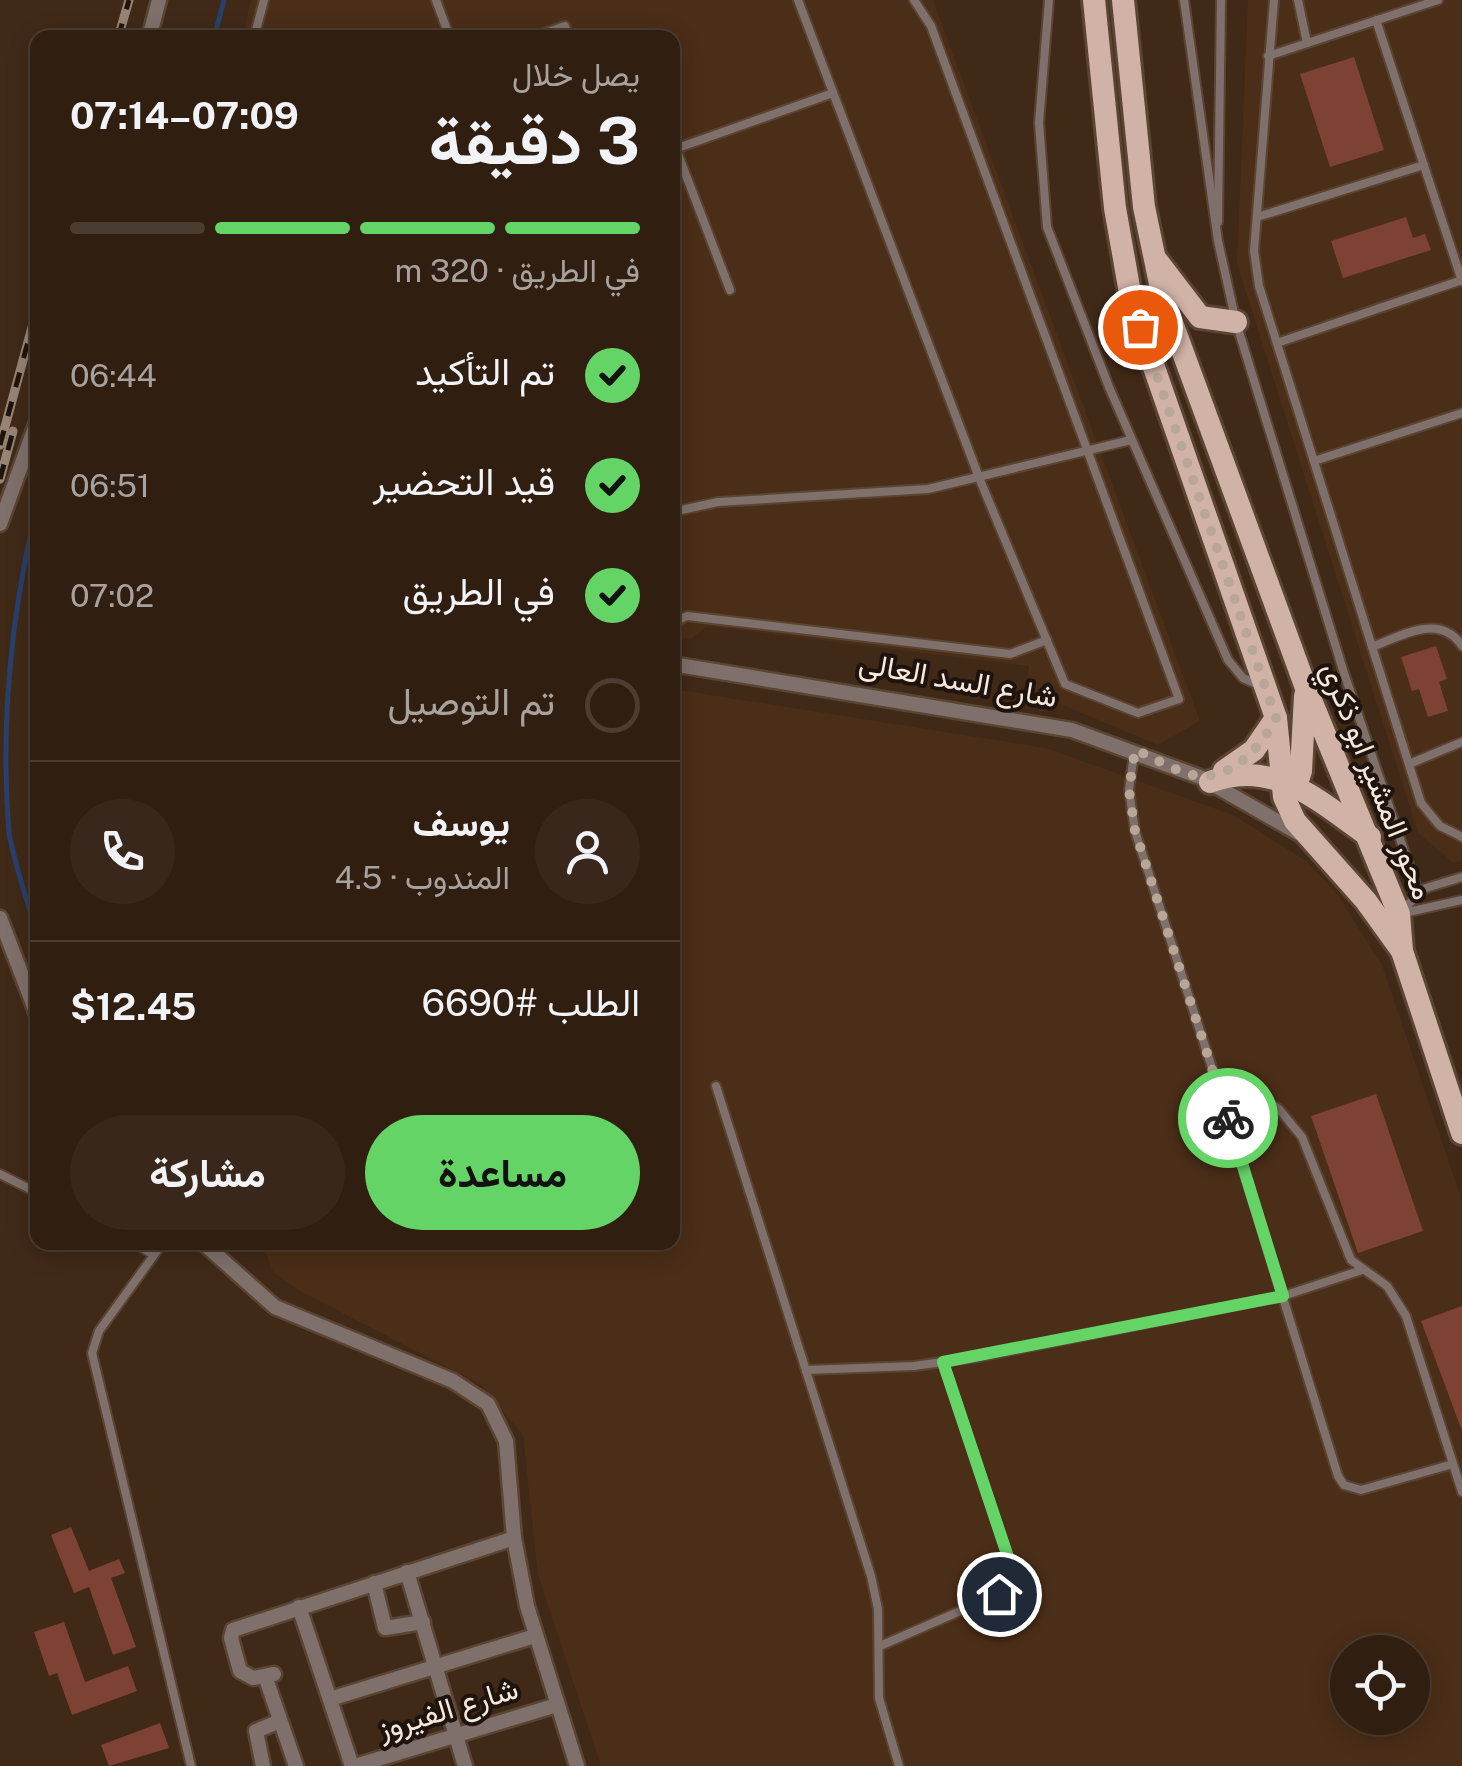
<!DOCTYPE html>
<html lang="ar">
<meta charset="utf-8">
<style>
body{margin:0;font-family:"Public Sans",Vazirmatn,sans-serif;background:#38271a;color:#f1f3f6;direction:rtl;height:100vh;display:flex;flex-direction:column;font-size:38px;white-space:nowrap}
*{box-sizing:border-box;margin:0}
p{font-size:32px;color:#a8a29f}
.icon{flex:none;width:55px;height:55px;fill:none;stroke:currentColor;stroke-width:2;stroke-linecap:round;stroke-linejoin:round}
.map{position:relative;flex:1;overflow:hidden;direction:ltr}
.details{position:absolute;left:30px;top:30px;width:650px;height:1220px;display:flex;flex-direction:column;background:#301f11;border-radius:20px;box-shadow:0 5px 25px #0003,0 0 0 2px #4b3d31;direction:rtl}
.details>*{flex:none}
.buttons{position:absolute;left:1330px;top:1635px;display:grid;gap:20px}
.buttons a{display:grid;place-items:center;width:100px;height:100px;border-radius:50%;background:#301f11;box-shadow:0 5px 25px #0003,0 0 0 2px #4b3d31;font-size:50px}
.pin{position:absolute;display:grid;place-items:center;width:85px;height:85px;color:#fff;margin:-42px;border:5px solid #fff;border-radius:50%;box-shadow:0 2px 10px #0007}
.courier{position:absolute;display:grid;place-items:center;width:100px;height:100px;margin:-50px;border:8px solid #64d467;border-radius:50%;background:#fff;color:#222;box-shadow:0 2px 12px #0007}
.overview em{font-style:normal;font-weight:700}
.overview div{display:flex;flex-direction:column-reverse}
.overview{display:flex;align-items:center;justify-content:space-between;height:170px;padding:0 40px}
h1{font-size:65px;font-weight:700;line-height:75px}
.bar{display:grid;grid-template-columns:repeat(4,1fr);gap:15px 10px;align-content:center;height:120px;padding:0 40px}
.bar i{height:12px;border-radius:8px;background:#4b3d31}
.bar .active{background:#64d467}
.bar p{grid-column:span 4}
.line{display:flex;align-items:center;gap:25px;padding:0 40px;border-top:2px solid #4b3d31}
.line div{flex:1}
.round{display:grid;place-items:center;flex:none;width:105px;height:105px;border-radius:52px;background:#38271a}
ol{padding:0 40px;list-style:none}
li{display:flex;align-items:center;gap:30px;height:110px}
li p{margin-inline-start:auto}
li .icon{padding:10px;border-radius:50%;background:#64d467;color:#111;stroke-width:4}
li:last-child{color:#a8a29f}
li i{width:55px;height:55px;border:5px solid #4b3d31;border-radius:50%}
.primary-button{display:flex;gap:20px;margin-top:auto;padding:20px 40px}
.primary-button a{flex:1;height:115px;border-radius:60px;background:#64d467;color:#111;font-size:40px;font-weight:700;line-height:115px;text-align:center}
.primary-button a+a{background:#38271a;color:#f1f3f6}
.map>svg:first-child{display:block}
</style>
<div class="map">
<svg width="1462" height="1766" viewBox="0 0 1462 1766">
<rect width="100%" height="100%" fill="#402917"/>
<g fill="#4b2e18" fill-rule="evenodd">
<path d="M251 0H933L1200 721 1158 745 1027 690 1029 666 707 626 691 639 673 636 672 38H242Z"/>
<path d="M1248 0H1462V860L1454 863 1418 833 1237 264Z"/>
<path d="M37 641V827L29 733Z"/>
<path d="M673 689 1046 748 1233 815 1306 861 1337 894 1382 965 1462 1201V1766H601L538 1575 523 1435 480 1384 300 1291 273 1272 262 1243 672 1242ZM1348 1652H1412V1718H1348Z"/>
</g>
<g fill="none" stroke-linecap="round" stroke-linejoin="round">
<g stroke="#28406e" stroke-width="5">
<path d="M214 38 224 0"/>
<path d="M38 502C11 612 0 722 9 834 16 869 28 903 38 937"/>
</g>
</g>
<g fill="#7d4233">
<path d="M1354 57 1384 150 1330 167 1300 74Z"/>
<path d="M1406 217 1413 238 1425 234 1431 250 1343 278 1331 241Z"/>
<path d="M1436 646 1447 679 1439 682 1448 711 1428 717 1419 689 1412 691 1401 657Z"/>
<path d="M1376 1094 1423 1231 1358 1253 1311 1116Z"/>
<path d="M1462 1306V1427L1461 1428 1421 1321Z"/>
<path d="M71 1527 89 1571 119 1559 125 1573 111 1578 136 1647 113 1655 89 1587 74 1593 51 1535Z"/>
<path d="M64 1622 85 1682 128 1666 137 1691 72 1715 57 1673 49 1676 34 1632Z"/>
<path d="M160 1723 169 1748 109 1766 101 1745Z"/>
</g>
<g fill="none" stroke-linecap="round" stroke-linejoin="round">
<g stroke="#5a4433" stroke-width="12">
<g id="service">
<path d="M436 0 450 38"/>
<path d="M798 0 980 480 1065 684 1138 713 1179 699 931 26 914 0"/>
<path d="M1049 0 1039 123 1047 227 1109 387 1228 660 1243 678 1261 686"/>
<path d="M1184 0 1218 241 1236 322 1343 670 1418 892"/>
<path d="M1274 0 1254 251 1259 286 1421 803 1440 826 1462 837"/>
<path d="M1298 0 1307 43"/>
<path d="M1376 20 1462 281"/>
<path d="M254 38 264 0"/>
<path d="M531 38 565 26 569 38"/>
<path d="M1268 56 1438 0"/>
<path d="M676 149 730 290"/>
<path d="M672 150 833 93"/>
<path d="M1257 217 1424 165"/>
<path d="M1218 222 1221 0"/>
<path d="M1277 343 1462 280"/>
<path d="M1314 461 1462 413"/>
<path d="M672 512 718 502 928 489 1131 440"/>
<path d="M672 623 687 616 1010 654 1047 640"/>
<path d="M1372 647C1401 636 1440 612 1462 646"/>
<path d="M1134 754 1129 790 1135 831 1215 1077 1278 1108 1302 1137 1351 1260 1387 1286 1406 1316 1462 1492"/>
<path d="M1409 764 1462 742"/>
<path d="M1402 910 1426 888 1462 877"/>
<path d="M1404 913 1462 900"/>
<path d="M1215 1077 1338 1476 1344 1485 1361 1490 1453 1464"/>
<path d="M716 1086 871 1576 878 1609 879 1698 899 1766"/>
<path d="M0 1174 38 1193"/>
<path d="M133 1242 154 1255 163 1242"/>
<path d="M154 1255 99 1331 92 1353 191 1766"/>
<path d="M806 1370 914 1366 978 1357 1283 1296 1362 1270"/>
<path d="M880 1646 999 1594 1011 1581 1012 1569 943 1363"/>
</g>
</g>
<g stroke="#5a4433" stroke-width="19">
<g id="minor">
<path d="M149 38 159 0"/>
<path d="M0 524 38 419"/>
<path d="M672 664 1072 730 1200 777 1298 833"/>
<path d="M0 918 38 1017"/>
<path d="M202 1242 275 1307 453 1381 488 1404 506 1441 514 1538 527 1606 577 1766"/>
<path d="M407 1572 465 1766"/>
<path d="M374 1583 385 1628 423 1622"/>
<path d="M299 1607 352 1766"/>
<path d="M274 1674 253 1678 240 1671 231 1638 233 1630 514 1538"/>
<path d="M265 1676 296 1766"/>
<path d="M330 1699 535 1636"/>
<path d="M263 1766 256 1731 280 1721"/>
<path d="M355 1766 557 1705"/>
</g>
</g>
<g stroke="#5a4433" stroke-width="28">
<g id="primary">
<path d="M1094 0 1115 208 1132 304 1276 718 1284 797 1295 821 1366 901 1402 951"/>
<path d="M1123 0 1144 207 1163 298 1306 688 1399 914 1402 951 1462 1133"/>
<path d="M1158 262 1200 317 1236 322"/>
<path d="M1224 771 1254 750 1276 718"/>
<path d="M1210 782C1274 757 1321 803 1370 837"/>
<path d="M1296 786 1301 771 1305 696"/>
</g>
</g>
<use href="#service" stroke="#7f706b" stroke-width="8"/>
<use href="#minor" stroke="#7f706b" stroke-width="14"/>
<use href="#primary" stroke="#d0b2a7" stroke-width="22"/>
<g stroke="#978475" stroke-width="9">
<g id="rail">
<path d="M118 38 129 0"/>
<path d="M0 445 38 305"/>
<path d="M0 479 13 431"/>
</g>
</g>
<use href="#rail" stroke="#1f140d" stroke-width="5" stroke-dasharray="15" stroke-linecap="butt"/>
</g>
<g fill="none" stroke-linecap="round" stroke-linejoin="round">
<path stroke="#b8a698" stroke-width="10" stroke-dasharray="0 18" d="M1140 327 1276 718C1262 745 1236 776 1203 776 1183 777 1154 757 1135 750L1129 790 1135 831 1228 1118"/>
<path stroke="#64d467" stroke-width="12" d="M999 1594 1012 1581V1569L943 1362 1283 1296 1228 1118"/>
</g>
<g text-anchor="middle" stroke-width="8" stroke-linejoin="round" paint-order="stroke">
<g font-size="30" fill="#f8e9de" stroke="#1f140d">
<text transform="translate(958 680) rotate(10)" y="10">شارع السد العالى</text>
<text transform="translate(1377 781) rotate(68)" y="10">محور المشير ابو ذكري</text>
<text transform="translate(448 1709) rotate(-17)" y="10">شارع الفيروز</text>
</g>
</g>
</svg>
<div class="buttons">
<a><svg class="icon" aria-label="locate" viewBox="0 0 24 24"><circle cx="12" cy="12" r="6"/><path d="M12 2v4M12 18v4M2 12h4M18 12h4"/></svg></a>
</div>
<div class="pin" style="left:1140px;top:327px;background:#ea580c"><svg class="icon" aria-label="bag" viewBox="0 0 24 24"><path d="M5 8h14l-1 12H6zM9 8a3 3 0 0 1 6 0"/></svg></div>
<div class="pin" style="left:999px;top:1594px;background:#1f2937"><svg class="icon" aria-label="home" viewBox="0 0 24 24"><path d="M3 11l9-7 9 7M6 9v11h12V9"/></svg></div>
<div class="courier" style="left:1228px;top:1118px"><svg class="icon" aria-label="bike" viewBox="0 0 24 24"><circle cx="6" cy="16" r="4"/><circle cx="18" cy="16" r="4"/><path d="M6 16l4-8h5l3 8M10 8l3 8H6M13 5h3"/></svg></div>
<section class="details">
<div class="overview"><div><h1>3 دقيقة</h1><p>يصل خلال</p></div><em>07:09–07:14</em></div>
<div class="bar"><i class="active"></i><i class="active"></i><i class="active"></i><i></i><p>في الطريق · 320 m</p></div>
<ol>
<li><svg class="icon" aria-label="check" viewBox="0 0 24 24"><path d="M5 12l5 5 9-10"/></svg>تم التأكيد<p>06:44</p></li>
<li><svg class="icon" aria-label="check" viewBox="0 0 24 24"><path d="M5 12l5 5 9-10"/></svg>قيد التحضير<p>06:51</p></li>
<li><svg class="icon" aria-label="check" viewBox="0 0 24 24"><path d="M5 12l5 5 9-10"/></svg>في الطريق<p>07:02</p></li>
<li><i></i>تم التوصيل</li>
</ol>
<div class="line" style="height:180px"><a class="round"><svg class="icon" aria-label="person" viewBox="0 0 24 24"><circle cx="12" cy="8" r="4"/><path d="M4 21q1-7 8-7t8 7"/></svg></a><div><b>يوسف</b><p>المندوب · 4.5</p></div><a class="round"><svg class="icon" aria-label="phone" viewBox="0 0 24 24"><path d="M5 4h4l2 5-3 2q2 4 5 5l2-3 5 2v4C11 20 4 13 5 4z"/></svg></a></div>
<div class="line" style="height:130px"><div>الطلب #6690</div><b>$12.45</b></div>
<div class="primary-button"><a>مساعدة</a><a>مشاركة</a></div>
</section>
</div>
